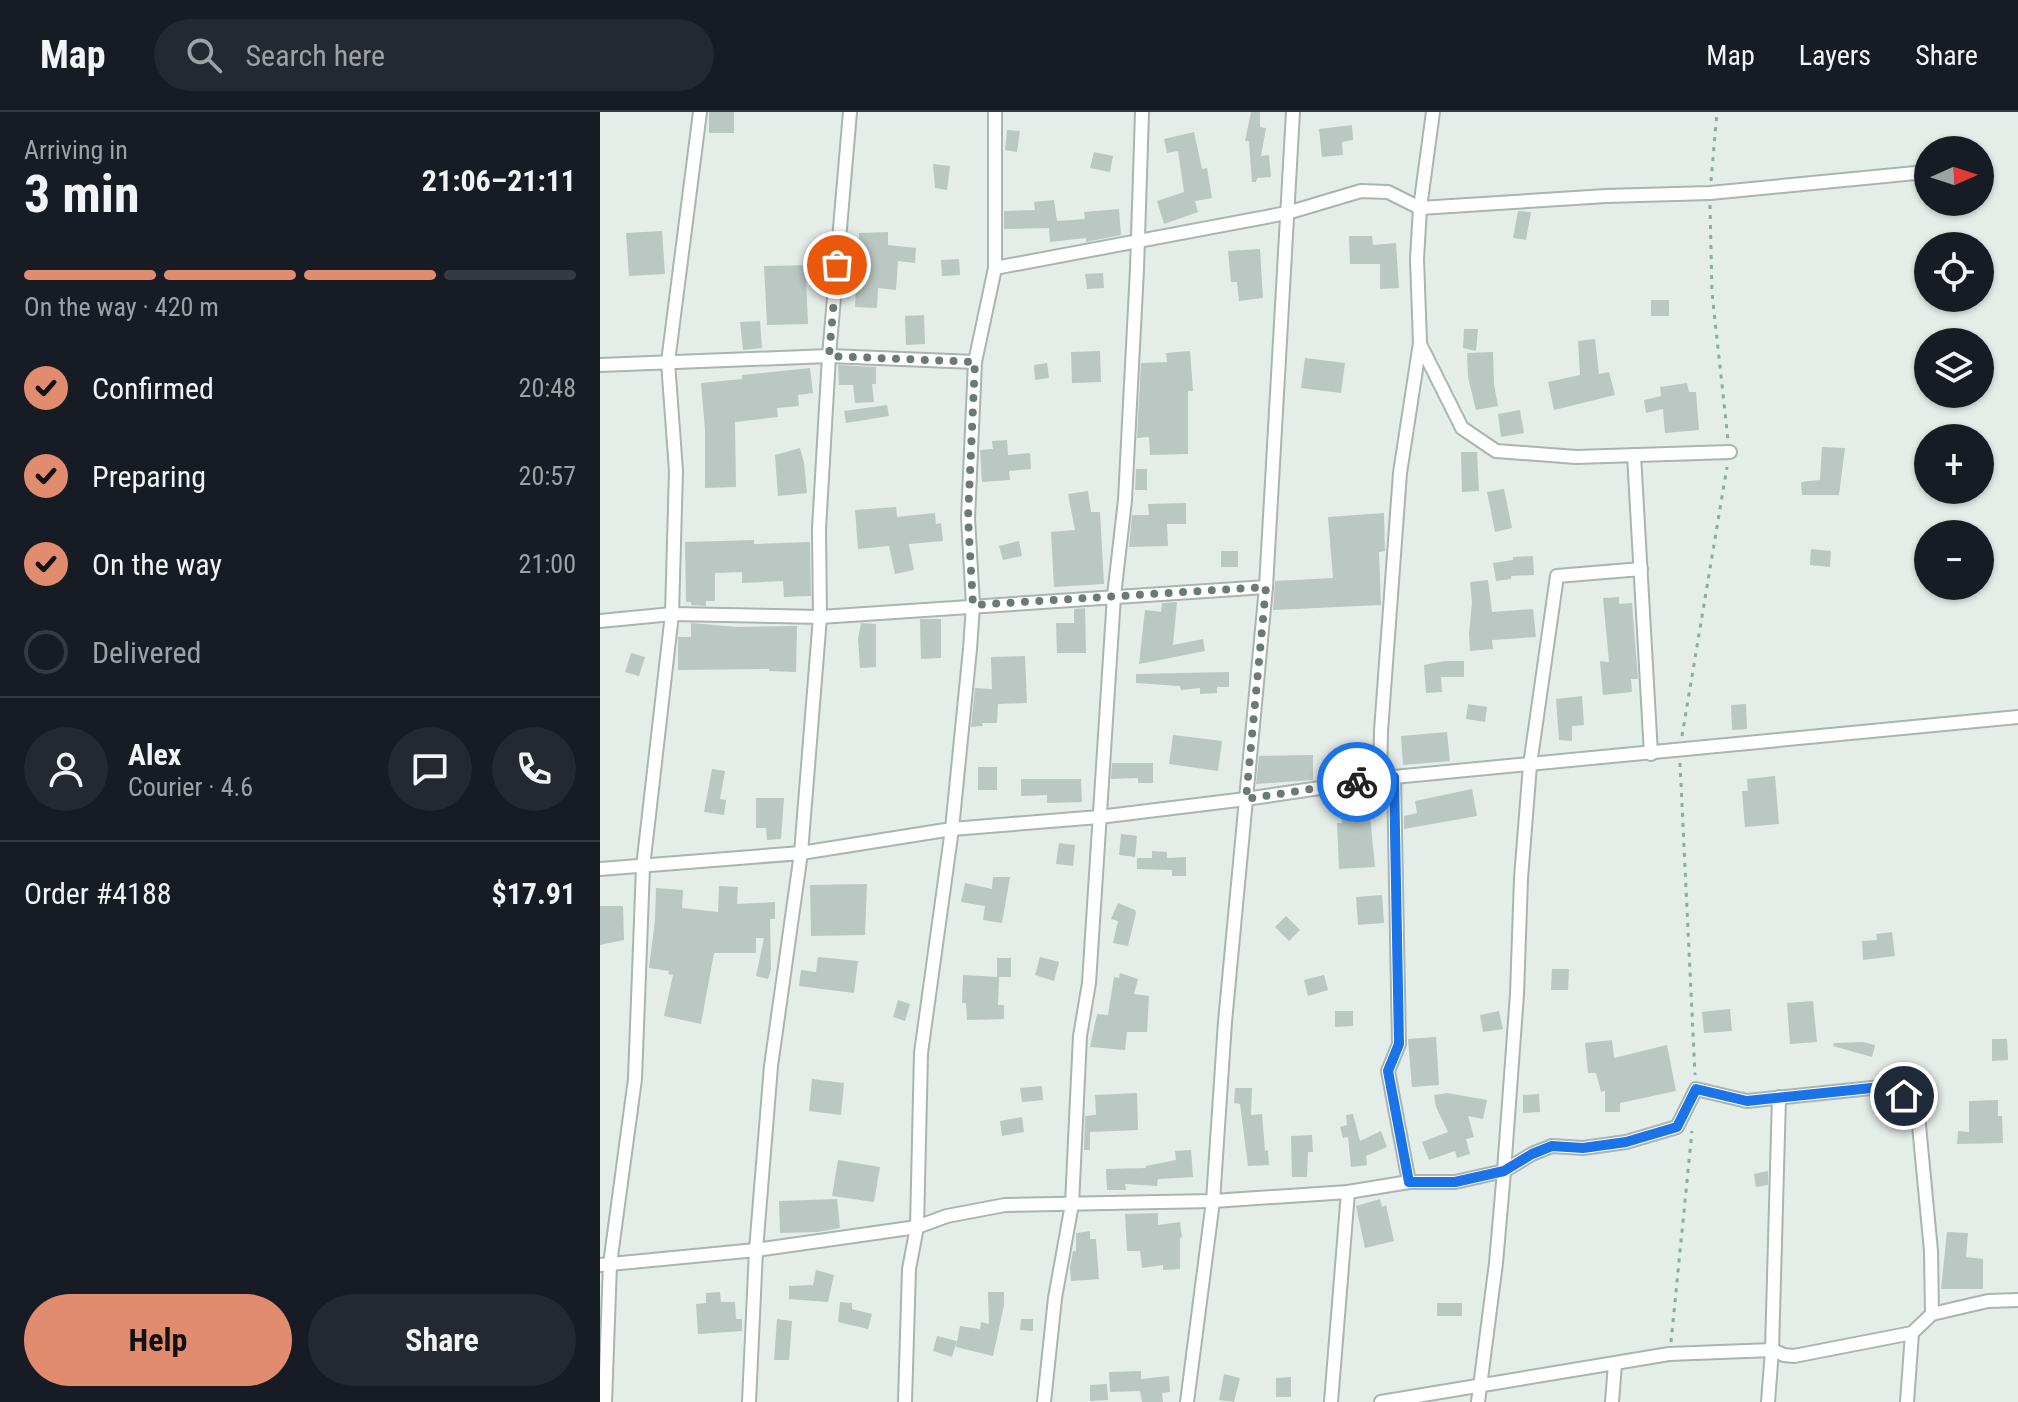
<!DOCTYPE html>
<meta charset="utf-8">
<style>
body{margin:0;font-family:"Roboto Condensed",sans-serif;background:#242831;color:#f1f3f6;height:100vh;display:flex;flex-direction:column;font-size:30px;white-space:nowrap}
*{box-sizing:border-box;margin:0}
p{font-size:26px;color:#9ea1a6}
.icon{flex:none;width:44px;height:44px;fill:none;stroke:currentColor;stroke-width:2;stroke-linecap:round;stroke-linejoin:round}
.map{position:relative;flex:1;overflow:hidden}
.drawer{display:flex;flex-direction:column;background:#171b24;width:600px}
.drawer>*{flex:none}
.needle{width:52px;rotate:87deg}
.controls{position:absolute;left:1314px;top:24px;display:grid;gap:16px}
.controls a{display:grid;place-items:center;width:80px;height:80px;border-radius:50%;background:#171b24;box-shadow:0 2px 6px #0004;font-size:40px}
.pin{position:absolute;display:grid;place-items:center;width:68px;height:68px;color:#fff;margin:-34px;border:4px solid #fff;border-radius:50%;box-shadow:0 2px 8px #0007}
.courier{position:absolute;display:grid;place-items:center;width:80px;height:80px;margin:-40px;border:6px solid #1a73e8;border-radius:50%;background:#fff;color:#222;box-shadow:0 2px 10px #0007}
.headline em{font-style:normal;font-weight:700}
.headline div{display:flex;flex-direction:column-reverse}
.headline{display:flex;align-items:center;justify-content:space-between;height:136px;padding:0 24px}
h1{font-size:52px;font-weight:700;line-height:60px}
.bar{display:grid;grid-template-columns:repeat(4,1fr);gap:12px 8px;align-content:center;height:96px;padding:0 24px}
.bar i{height:10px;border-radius:6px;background:#363941}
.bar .selected{background:#e18b6f}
.bar p{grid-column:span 4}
.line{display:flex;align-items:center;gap:20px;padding:0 24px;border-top:2px solid #363941}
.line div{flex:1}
.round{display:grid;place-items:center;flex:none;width:84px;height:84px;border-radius:42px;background:#242831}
ol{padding:0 24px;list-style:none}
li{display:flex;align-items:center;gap:24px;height:88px}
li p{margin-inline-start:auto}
li .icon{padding:8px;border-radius:50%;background:#e18b6f;color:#111;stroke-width:4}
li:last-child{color:#9ea1a6}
li i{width:44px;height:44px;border:4px solid #363941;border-radius:50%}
.primary-button{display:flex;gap:16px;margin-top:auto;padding:16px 24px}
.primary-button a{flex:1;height:92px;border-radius:48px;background:#e18b6f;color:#111;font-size:32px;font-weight:700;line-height:92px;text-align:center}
.primary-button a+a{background:#242831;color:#f1f3f6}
header{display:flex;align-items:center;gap:48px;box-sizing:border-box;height:112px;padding:0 40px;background:#171b24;border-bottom:2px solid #363941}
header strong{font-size:38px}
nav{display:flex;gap:44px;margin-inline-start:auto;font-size:28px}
.search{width:560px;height:72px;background:#242831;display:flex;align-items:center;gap:20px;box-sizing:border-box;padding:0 28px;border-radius:44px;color:#9ea1a6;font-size:30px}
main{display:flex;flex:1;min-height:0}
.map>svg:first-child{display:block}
</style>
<header>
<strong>Map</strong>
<div class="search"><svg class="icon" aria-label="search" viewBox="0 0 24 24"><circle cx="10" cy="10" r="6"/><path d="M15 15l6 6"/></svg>Search here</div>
<nav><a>Map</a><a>Layers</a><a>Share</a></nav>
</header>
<main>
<section class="drawer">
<div class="headline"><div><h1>3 min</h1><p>Arriving in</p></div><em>21:06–21:11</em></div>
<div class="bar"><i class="selected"></i><i class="selected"></i><i class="selected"></i><i></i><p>On the way · 420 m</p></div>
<ol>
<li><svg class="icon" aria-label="check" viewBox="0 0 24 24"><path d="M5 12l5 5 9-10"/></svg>Confirmed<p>20:48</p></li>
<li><svg class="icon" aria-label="check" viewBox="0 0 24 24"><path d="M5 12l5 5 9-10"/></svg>Preparing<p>20:57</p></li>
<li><svg class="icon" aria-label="check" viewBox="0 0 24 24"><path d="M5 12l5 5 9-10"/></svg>On the way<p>21:00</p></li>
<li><i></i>Delivered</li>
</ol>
<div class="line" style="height:144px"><a class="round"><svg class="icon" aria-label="person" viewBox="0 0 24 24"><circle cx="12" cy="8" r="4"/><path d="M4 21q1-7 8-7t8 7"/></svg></a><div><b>Alex</b><p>Courier · 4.6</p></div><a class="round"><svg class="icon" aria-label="chat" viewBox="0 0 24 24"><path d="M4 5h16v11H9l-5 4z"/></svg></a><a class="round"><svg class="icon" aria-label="phone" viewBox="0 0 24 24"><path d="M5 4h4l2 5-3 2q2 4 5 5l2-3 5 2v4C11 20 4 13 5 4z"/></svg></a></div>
<div class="line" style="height:104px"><div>Order #4188</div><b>$17.91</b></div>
<div class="primary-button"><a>Help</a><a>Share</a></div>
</section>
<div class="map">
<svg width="1418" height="1290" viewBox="0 0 1418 1290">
<rect width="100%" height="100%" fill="#e5ede9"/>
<g fill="#bbc7c2">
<rect x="109" y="0" width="25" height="21"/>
<path d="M651 0H660V15L666 16 661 44 669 43 671 65 657 66 656 70H652L649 29H645Z"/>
<path d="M752 13 753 28 742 30 743 43 722 45 719 17Z"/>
<path d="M407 18 420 19 417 40 405 38Z"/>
<path d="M594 20 602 57 607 56 612 86 595 89 598 100 564 112 557 89 584 80 578 39 567 41 564 27Z"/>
<path d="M494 40 513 44 510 60 490 56Z"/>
<path d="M333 52 350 54 347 78 335 76Z"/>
<path d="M454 88 457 109 485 107 484 100 519 97 521 123 486 130V126L450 130 449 116 404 117V99L435 98 434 90Z"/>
<path d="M918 99 931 100 926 128 913 126Z"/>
<path d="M62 119 65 162 29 164 26 121Z"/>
<path d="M288 120V133L316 136 315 151 298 149 296 178 278 176 277 196 255 195 257 156H260L259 121Z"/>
<path d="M749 124H772L773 133 796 131 799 176 780 177V152H750Z"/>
<path d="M660 137 663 186 639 189 637 170H631L628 139Z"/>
<path d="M359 147 360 163 342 164 341 148Z"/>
<path d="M219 153V167L206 168 208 212 167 213 164 154Z"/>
<path d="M503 161 504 176 487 177 485 162Z"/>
<rect x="1051" y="188" width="18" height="16"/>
<path d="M324 203 325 232 306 233 305 204Z"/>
<path d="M160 209 162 236 143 238 140 210Z"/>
<path d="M864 217H878L876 239 863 236Z"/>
<path d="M995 227 999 262 1009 260 1015 283 954 298 948 270 980 263 978 229Z"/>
<path d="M500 239 501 270 472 271 471 240Z"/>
<path d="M590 239 593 279H588V342L550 343 549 325 537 326 541 251 567 250 566 241Z"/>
<path d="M893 240 894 272 898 294 876 298 868 265 867 241Z"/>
<path d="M705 246 745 251 741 281 701 276Z"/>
<path d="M447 251 449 266 435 268 434 253Z"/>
<path d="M238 253 276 255V272H272L274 290 255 291 253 273H239Z"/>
<path d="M210 256 213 281 198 283 199 294 177 296 178 305 135 310 136 375 105 376V318L101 271 142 267V263Z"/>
<path d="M1087 271 1089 280H1096L1099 318 1065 321 1063 297 1046 301 1044 288 1061 284 1060 275Z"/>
<path d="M287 293 289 304 246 311 244 299Z"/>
<path d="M920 298 924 321 901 325 898 302Z"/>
<path d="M407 328 408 343 430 341 431 357 409 359 410 368 382 370 380 338 393 337 392 329Z"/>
<path d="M1222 335 1245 336 1239 383H1202L1201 370 1220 368Z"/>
<path d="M200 336 204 351 207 381 178 384 175 343Z"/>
<path d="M861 340H877L879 379 862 380Z"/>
<path d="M536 357H547V378H535Z"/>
<path d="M904 377 912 416 895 420 887 380Z"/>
<path d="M488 379 491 400H500L504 472 454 475 451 420 475 418 468 382Z"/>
<path d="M586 391V412H567L568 434 529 435 532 403H549L548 392Z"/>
<path d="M296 395 297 405 335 401 336 412 341 411 343 429 309 432 314 458 295 462 289 434 258 437 255 398Z"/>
<path d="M784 401 785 439 779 440 781 493 673 498 675 469 733 466 728 405Z"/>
<path d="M154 428V432L210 430 211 484 184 485 183 469 142 471V460L115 461V489H106V494L91 493V490H86L85 430Z"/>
<path d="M419 429 422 444 403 448 399 434Z"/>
<path d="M1211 437 1231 439 1230 455 1210 453Z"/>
<rect x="621" y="439" width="17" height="16"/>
<path d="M933 444 934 463 911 464V467L896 469 893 451 913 448V445Z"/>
<path d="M888 468 892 500 933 497 936 525 892 528 893 537 870 539 869 521 872 491 870 470Z"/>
<path d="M1019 485V492L1032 491 1038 567H1031L1032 580 1003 583 1000 549 1009 550 1003 486Z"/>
<path d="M577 490 573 533 603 527 605 539 539 552 545 498 561 500 562 491Z"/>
<path d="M485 496 486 541H457L456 511H474V497Z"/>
<path d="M320 507H341V546L321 547Z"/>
<path d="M91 511 137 515 197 514 196 560 169 559V557L78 558V525H91Z"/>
<path d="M261 511 276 512V555L260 556 258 527Z"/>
<path d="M31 541 45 545 39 564 25 560Z"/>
<path d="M425 544 427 591 398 592 397 611H382L383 614 371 615 375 576 392 577 391 545Z"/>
<path d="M845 549H864V565H841L842 580 826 581 824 553Z"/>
<path d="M629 560V575H617V581L600 582V576L581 578 580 574 536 571V562Z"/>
<path d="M982 584 984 613 972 614V629L959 628 956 587Z"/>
<path d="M868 592 887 595 885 610 866 607Z"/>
<path d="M1146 592 1147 617 1132 618 1131 593Z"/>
<path d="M847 620 850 649 803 653 801 624Z"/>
<path d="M573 623 622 629 618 659 569 652Z"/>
<path d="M713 643V668L656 672 659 644Z"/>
<path d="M512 651H553V671H538V666L511 667Z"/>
<rect x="378" y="655" width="19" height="23"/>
<path d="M112 657 125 659 120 687 126 688 124 703 104 700Z"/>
<path d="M1175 664 1179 712 1145 715 1142 679H1148L1147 667Z"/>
<path d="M421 667H481L482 690 447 691V683L421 684Z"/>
<path d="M872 677 877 704 804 717V704L817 701 815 689Z"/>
<path d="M156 686H184L181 727 167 728 166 716H156Z"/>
<path d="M769 694 775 755 739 757 737 711H742L741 696Z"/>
<path d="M521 722 537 724 535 745 519 743Z"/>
<path d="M459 731 475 733 473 754 456 752Z"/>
<path d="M552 739 567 740V746L586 745V764H572V758L537 757V746H552Z"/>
<path d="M393 765H410L402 811 383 808 385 794 361 790 365 771 392 777Z"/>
<path d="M267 772 265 823 211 824 210 773Z"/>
<path d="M119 774 138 775 137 792 175 790V807H170L171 857 168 867 156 864 164 826H156V841H114L101 912 64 904 73 863 68 862 69 859 49 856 55 808 56 776 83 778 82 796 118 800Z"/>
<path d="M782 783 784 811 758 813 756 785Z"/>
<path d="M518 791 535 798 536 801 528 834 513 831 518 809 511 807Z"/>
<path d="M0 794H23L24 828 0 833Z"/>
<path d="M686 804 700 818 689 829 675 815Z"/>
<path d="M1292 820 1295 844 1263 848 1262 829 1277 828 1276 822Z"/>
<path d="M218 845 258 849 254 881 199 874 201 858 216 860Z"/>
<path d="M440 845 459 850 454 869 435 863Z"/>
<rect x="397" y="846" width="14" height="19"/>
<path d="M952 857H969L968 878H951Z"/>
<path d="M520 861 538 867 534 882 549 884 547 920H527L525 938 490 935 497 902 508 903 514 865 519 866Z"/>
<path d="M363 863 399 865 398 893H404V907L367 908 366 891H362Z"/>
<path d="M724 863 728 878 708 884 704 868Z"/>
<path d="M298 888 310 892 305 909 293 905Z"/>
<path d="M1213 889 1217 930 1190 932 1187 891Z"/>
<path d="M1130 897 1132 919 1104 921 1102 900Z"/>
<path d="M735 899H753V914L735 915Z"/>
<path d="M899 899 903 917 883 920 880 903Z"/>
<path d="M836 925 839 973 812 975 808 927Z"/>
<path d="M1392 927H1407L1408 948 1392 949Z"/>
<path d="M1012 928 1014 946 1067 933 1076 979 1020 991V1000H1005V979L1001 980 996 961H988L985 931Z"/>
<path d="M1263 930 1275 933 1272 945 1233 934 1234 931Z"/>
<path d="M212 967 244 971 241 1003 209 999Z"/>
<path d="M442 974 443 988 422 990 420 976Z"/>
<path d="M635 976H652L651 1003 662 1002 665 1039 668 1038 669 1053 648 1054 640 992 634 991Z"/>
<path d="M537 981 538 1018 490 1020V1038H484L485 1004 496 1003 495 983Z"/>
<path d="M847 981 887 988 883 1007 868 1004 874 1025 866 1027 870 1042 857 1046 855 1039 829 1048 822 1030 848 1020 836 995 834 983Z"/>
<path d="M939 982 940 1000 923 1001V983Z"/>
<path d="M1398 988V1004H1402L1403 1031 1357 1032 1358 1019 1369 1020V989Z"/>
<path d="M753 1002 760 1029 781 1019 787 1035 766 1044 767 1053 751 1055 748 1025 743 1026 740 1015 747 1013 746 1003Z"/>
<path d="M422 1005 424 1020 402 1024 400 1009Z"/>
<path d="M712 1023 713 1040H708L707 1065H692L691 1024Z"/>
<path d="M591 1038 593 1065 558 1067 557 1074 525 1072 526 1078H507L506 1057 546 1056V1054L576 1048 575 1039Z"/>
<path d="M238 1048 280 1055 274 1090 232 1084Z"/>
<path d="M1168 1059V1073L1156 1075 1154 1062Z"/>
<path d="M237 1087 240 1116 218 1120 180 1121 179 1089Z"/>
<path d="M780 1087 782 1095 786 1093 794 1129 765 1136 756 1094Z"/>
<path d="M558 1101V1113L580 1110 582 1125 580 1126V1157L563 1158V1153L542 1156 540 1139H527L525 1102Z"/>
<path d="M490 1119V1127H496L499 1167 471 1169 470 1155 473 1139H476V1121Z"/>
<path d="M1347 1120 1368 1121 1366 1145 1383 1147V1177H1341Z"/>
<path d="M216 1158 234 1163 228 1190 189 1187V1174L213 1173Z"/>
<path d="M120 1180 121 1190H135L136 1207H142V1219L98 1222 96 1192 106 1191V1181Z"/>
<path d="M388 1180H404V1193L393 1244 356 1235 360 1214 380 1217 381 1210 389 1212Z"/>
<path d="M240 1190 252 1191V1197L272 1202 268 1217 238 1210Z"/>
<rect x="837" y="1191" width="25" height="13"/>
<path d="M177 1207 192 1209 189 1248H174Z"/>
<path d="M421 1207H433V1219L420 1218Z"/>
<path d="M337 1224 357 1229 352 1245 333 1239Z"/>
<path d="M541 1259V1267L569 1264 570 1280 562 1281 563 1290H542L540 1279 510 1280 509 1260Z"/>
<path d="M624 1262 640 1266 634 1290 619 1288Z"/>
<path d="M691 1265V1285H676V1266Z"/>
<path d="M507 1272 508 1288 490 1289V1273Z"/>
</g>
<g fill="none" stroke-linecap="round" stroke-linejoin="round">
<g stroke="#a8b5b0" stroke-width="16">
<g id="street">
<path d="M100 0 68 250 76 359 72 502 220 505 666 475"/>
<path d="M395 156 687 101 761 79 788 80 820 96 1006 84 1110 81 1326 60"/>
<path d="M820 232 862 316 896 339 976 345 1130 340"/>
<path d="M0 253 229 244 375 250"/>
<path d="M1034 343 1051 642"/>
<path d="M0 509 72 502 43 755 35 967 10 1152 5 1290"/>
<path d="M794 665 799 932 788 959 809 1070"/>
<path d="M780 667 781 619 800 361 820 231 817 147 820 96 833 0"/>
<path d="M0 757 201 741 352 717 499 705 646 687 794 665 1418 605"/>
<path d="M0 1153 156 1138 317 1115 347 1104 405 1093 613 1089 748 1080 809 1070H855L904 1059 932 1042 952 1034 983 1036 1026 1030 1077 1015 1096 977 1147 989 1281 975 1304 984 1318 1003 1331 1139 1332 1202"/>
<path d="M149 1290 156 1138 171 954 201 741 220 505 219 417 229 244 250 0"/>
<path d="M305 1290 309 1157 317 1115 321 941 352 717 370 537 373 493 368 406 375 250 395 156V0"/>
<path d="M444 1290 455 1186 472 1092 480 924 489 871 514 484 525 388 537 157 542 0"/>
<path d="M587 1290 613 1089 625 910 666 475 693 0"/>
<path d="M731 1290 748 1080"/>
<path d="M781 1290 1069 1242 1172 1238 1184 1243 1194 1244 1312 1221 1332 1202 1388 1189 1418 1188"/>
<path d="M878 1290 896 1151 904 1059 917 882 921 766 930 653 957 464 1041 457"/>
<path d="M1012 1290 1015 1252"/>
<path d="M1168 1290 1172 1238 1179 985"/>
<path d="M1307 1290 1312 1221"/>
</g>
</g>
<g stroke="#8aaca1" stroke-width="3" stroke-dasharray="4 6" stroke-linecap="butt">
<path d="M1111 69 1117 0"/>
<path d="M1110 93 1112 181 1128 328"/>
<path d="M1082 624 1127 355"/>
<path d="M1080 651 1095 963"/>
<path d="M1071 1230 1092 1019"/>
</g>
<use href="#street" stroke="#fff" stroke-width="12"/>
</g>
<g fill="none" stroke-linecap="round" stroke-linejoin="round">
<path stroke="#6a7b75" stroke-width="8" stroke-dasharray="0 14.4" d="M237 153 229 244 375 250 368 406 373 493 666 475 646 687 757 670"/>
<path stroke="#1a73e8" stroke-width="10" d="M757 670 794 665 799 932 788 959 809 1070H855L904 1059 932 1042 952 1034 983 1036 1026 1030 1077 1015 1096 977 1147 989 1281 975 1304 984"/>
</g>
</svg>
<div class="controls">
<a><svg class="needle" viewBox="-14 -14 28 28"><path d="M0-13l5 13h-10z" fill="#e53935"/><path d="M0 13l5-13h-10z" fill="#9ea1a6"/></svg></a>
<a><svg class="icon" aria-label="locate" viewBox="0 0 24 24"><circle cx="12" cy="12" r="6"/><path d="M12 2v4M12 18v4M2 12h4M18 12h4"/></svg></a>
<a><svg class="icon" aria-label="layers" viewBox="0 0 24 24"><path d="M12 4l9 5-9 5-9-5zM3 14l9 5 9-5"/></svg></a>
<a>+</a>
<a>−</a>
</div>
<div class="pin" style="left:237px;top:153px;background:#ea580c"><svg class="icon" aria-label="bag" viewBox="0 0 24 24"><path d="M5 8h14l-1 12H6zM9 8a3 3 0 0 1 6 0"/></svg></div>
<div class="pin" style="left:1304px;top:984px;background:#1f2937"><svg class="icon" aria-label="home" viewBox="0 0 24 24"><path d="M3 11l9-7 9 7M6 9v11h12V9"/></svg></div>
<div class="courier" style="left:757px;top:670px"><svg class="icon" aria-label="bike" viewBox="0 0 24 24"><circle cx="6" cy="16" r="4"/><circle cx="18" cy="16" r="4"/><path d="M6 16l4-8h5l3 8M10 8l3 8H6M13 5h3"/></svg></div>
</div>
</main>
